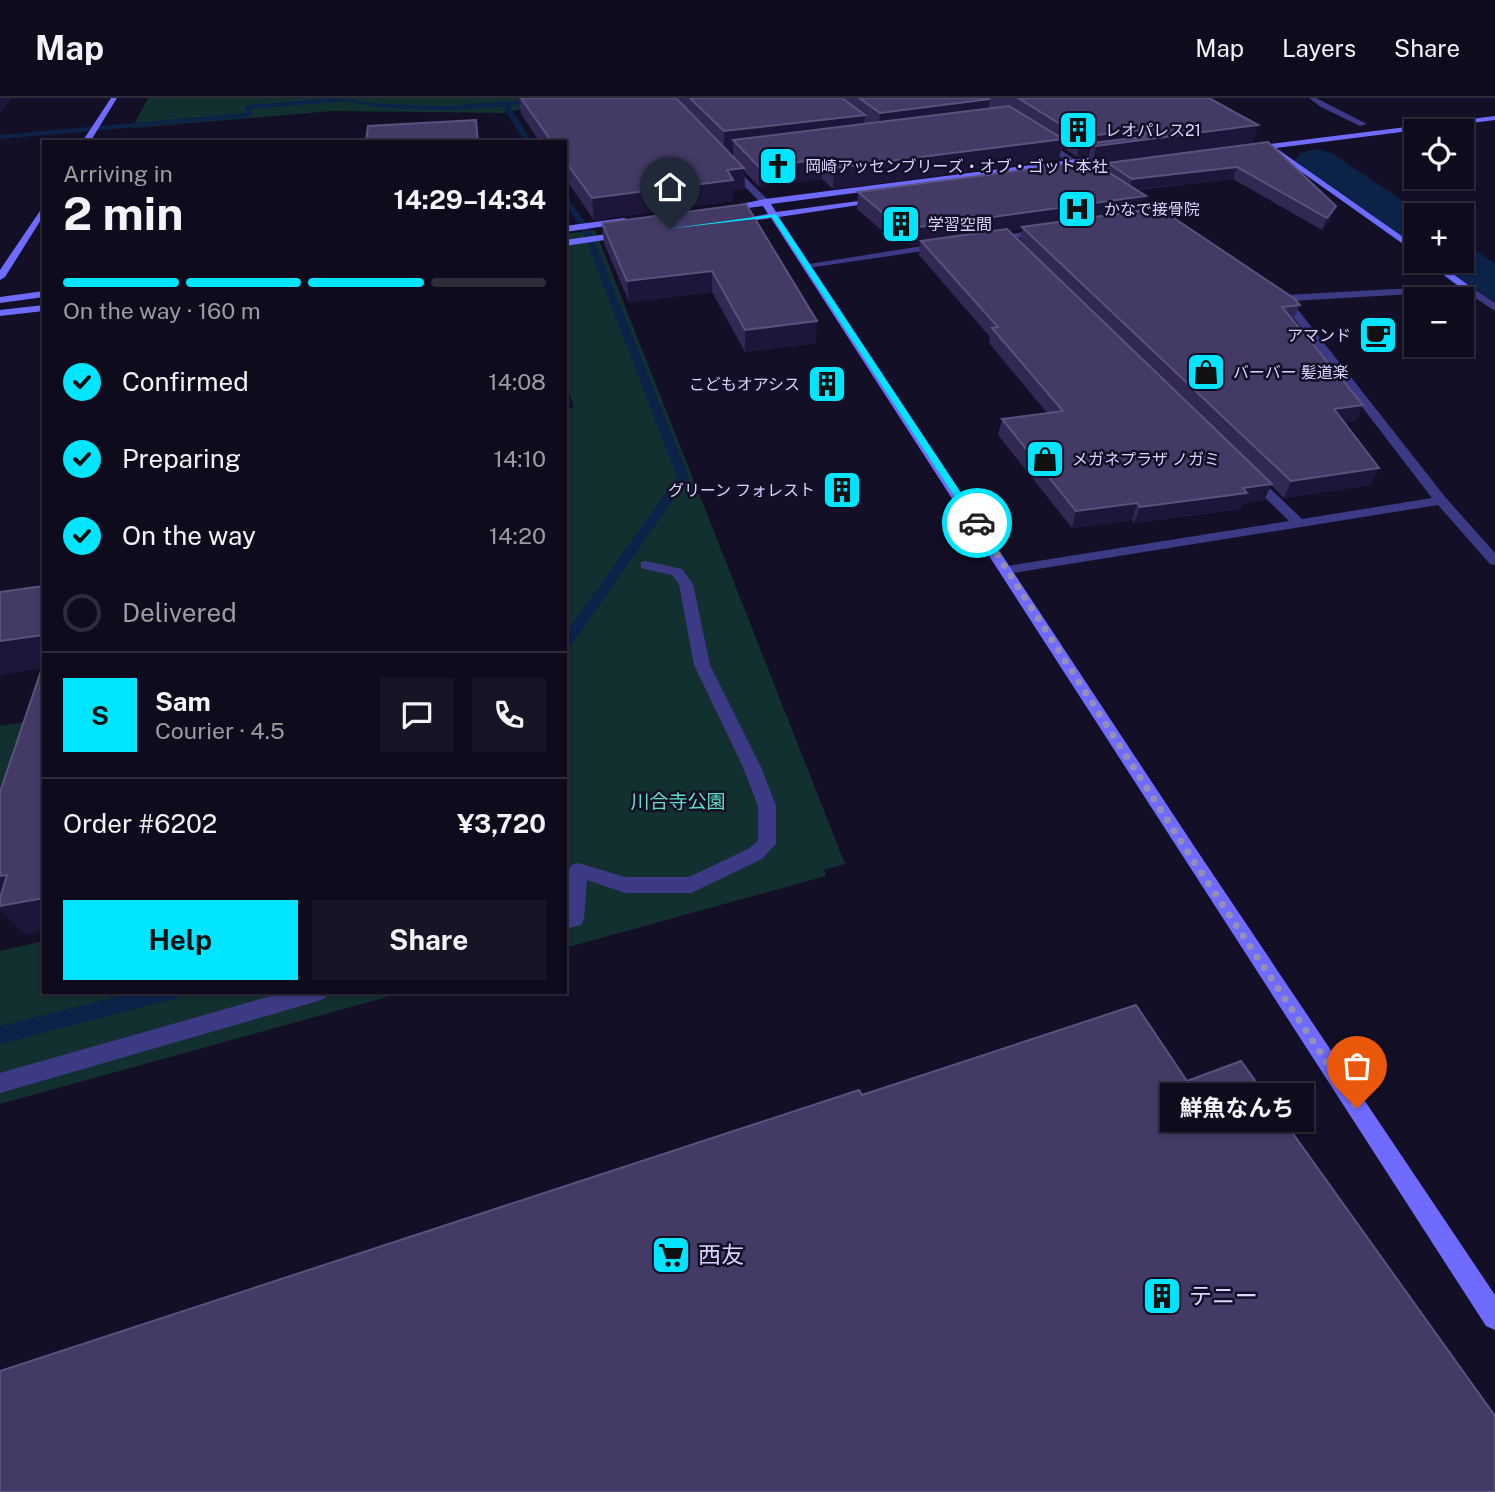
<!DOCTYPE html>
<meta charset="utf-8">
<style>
body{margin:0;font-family:"Public Sans","Noto Sans JP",sans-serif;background:#171425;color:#f1f3f6;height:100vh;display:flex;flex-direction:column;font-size:26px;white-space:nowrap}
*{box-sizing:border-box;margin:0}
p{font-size:23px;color:#9b9ba3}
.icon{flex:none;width:38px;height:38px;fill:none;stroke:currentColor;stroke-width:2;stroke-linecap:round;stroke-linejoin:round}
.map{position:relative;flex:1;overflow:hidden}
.panel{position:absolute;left:42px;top:42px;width:525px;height:854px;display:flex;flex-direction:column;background:#0e0b1c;border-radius:0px;box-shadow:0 2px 5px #0004,0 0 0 2px #2e2b3b}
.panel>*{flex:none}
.controls{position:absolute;left:1404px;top:21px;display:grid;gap:14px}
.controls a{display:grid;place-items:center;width:70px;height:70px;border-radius:0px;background:#0e0b1c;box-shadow:0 2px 5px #0004,0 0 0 2px #2e2b3b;font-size:35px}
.pin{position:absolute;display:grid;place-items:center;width:60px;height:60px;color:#fff;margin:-72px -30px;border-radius:50% 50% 50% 0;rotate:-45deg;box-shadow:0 0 7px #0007}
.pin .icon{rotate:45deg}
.courier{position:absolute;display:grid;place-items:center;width:70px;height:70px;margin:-35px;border:5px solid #00e5ff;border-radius:50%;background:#fff;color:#222;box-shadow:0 2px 9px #0007}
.bubble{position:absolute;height:49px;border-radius:0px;background:#0e0b1c;box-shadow:0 2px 5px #0004,0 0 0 2px #2e2b3b;font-size:23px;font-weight:700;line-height:49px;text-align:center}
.head em{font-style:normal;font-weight:700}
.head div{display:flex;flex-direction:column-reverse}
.head{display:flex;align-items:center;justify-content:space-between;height:119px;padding:0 21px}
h1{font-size:46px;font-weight:700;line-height:52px}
.bar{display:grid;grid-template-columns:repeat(4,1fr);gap:10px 7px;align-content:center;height:84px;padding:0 21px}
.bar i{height:9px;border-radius:5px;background:#2e2b3b}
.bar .current{background:#00e5ff}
.bar p{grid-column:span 4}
.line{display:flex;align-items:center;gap:18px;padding:0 21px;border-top:2px solid #2e2b3b}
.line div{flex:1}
.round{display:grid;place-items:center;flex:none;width:74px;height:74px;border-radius:0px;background:#171425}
ol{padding:0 21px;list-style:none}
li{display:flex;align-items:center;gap:21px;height:77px}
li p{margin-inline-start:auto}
li .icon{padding:7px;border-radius:50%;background:#00e5ff;color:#111;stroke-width:4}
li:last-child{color:#9b9ba3}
li i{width:38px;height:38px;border:4px solid #2e2b3b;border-radius:50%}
.primary-button{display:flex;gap:14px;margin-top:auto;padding:14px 21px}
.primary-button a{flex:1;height:80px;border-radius:0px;background:#00e5ff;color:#111;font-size:28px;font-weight:700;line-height:80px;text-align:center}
.primary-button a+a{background:#171425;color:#f1f3f6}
header{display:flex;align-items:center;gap:42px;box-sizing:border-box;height:98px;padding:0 35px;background:#0e0b1c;border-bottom:2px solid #2e2b3b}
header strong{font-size:33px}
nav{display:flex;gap:38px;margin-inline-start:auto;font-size:24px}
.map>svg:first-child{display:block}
</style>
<header>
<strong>Map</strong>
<nav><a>Map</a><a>Layers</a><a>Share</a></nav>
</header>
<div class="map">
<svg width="1495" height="1394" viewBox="0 0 1495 1394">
<rect width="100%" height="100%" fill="#130f26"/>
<g fill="#12302f">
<path d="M148 0H571L504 15 332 13 132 30Z"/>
<path d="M595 132 845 766 824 772 826 778 565 850V311L574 309 565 283V136Z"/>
<path d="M40 622 0 767V628Z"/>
<path d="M44 843V894H405L0 1006V853Z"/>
</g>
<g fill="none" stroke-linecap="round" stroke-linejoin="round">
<g fill="#0c2248" fill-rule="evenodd">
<path d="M334 0 382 6 445 8 551 0 509 8 532 44H525L503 9 445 12 382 10 345 3 251 11V17L248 19 0 41V37L245 15V9L248 7Z"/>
<path d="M565 97 589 129 689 379 570 549 565 550V536L677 379 581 129 565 105Z"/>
<path d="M136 894H179L177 900 170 902 0 946V928Z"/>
</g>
<g fill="#0c2248" fill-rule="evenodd">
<path d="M1316 51 1331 55 1424 117H1416V149L1399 144 1301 73 1294 64 1301 55Z"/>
<path d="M1461 149 1475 152 1495 166V206C1470 200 1446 184 1431 163H1461Z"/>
</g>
<g fill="#3d3a85" fill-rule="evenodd">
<path d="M1309 0H1316L1367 26 1360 28 1321 9Z"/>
<path d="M1041 41H1044L1092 73 1085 75 1038 45Z"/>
<path d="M726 66H732L768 102V106H762L726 70Z"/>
<path d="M1045 130 1049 133 1048 135 989 144 984 141Z"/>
<path d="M941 145 944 146V150L808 170 803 167Z"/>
<path d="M1467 187 1495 205V213L1465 193 1291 203 1446 400 1495 455V467L1490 466 1438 407 1007 476 1000 472 1007 468 1289 423 1247 382 1245 379 1251 375 1255 376 1302 421 1432 400 1277 198 1282 195 1286 197Z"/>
<path d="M646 463 682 471 693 486 710 567 761 669 776 708V746L762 761 691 795H625L587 782 584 821 581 827 565 831 569 772 571 767 578 765 625 779H689L748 751 758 743V708L743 669 694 567 679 486 672 477 641 470V464Z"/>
<path d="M285 894H328L325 900 318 903 0 995V975Z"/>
</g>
<g fill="#6f6bff" fill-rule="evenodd">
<path d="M111 0H117L90 44H82Z"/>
<path d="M1495 18V22L1276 50 1416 148V155L1286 63 1267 51 1248 53 1244 51 1264 44 1269 46Z"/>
<path d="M1110 57 1113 61 771 106 776 114 881 100 885 103 779 119 1196 751 1495 1197V1232L1486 1228 771 120 732 126 728 123 768 116 763 108 725 113 721 110 765 101Z"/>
<path d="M44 107V117L5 179 0 182V172Z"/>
<path d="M624 120 627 121V125L565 134V128Z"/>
<path d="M628 133 632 136 631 138 565 148V142Z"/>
<path d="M1425 163H1436L1472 190 1464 192Z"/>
<path d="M44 193V199L0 205V199Z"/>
<path d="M44 207V213L0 218V212Z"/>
</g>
</g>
<g fill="#312854" fill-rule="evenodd">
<path d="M519 0 678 3V0H1209L1258 27 1252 46 1331 120 1322 132 1233 81 1137 92 1146 98 1142 112 1300 207 1293 222 1356 323 1344 325 1371 387 1284 400 1271 387 1264 402 1243 405 1240 411 1134 425 1132 422 1072 430 998 337 1002 321 1047 315 989 245 990 239 919 157 920 146 910 147 901 136 888 138 857 111 858 94 1088 63 1089 57 1077 59 1062 49 1059 61 833 91 822 81 759 89 744 73 745 91 733 92V103L594 122 565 80V44H540L521 16ZM733 52V59L728 53ZM1108 66 1106 72 1098 67ZM1022 131 1020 143 1009 133Z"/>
<path d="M746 106 816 245 745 254 712 194 629 204 604 145 602 125Z"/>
</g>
<g fill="#1d163a">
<path d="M0 0H12L0 15Z"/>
<path d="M990 1 987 20 879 34 880 15Z"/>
<path d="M865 17 863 36 733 42V52L724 53V33Z"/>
<path d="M1258 27 1252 46 1092 68 1096 48 1092 45 1089 57 1077 59 1081 39 1139 32 1136 43Z"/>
<path d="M1063 41 1059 61 833 91 834 70Z"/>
<path d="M823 61 822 81 759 89V69Z"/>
<path d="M1237 69 1233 81 1129 92 1132 81Z"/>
<path d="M744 70 745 91 733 92V103L594 122 592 100 727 72Z"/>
<path d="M1146 98 1142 115 1022 129V131L923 145 921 143 920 146 910 147 912 130Z"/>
<path d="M1336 108 1331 120 1322 132 1327 120Z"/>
<path d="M903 119 901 136 888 138 890 121Z"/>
<path d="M712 173V194L629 204 627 183Z"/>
<path d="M817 223 816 245 745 254V232Z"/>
<path d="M1363 307 1356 323 1326 327 1334 311Z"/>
<path d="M1379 370 1371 387 1284 400 1291 383Z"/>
<path d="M1272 386 1264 402 1243 405 1240 411 1134 425 1140 409Z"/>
<path d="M1137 405 1132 422 1072 430 1076 413Z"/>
<path d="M44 537V570L0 577V543Z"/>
<path d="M7 777 44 800V833L25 837 0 812V778Z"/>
</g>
<g fill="#433a66" stroke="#5a527e" stroke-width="2">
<path d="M521 0H676L744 70 727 72 733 82 592 100 565 63V44H552Z"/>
<path d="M690 0H842L865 17 724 33Z"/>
<path d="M859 0H987L990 1 880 15Z"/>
<path d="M1018 0H1209L1258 27 1096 48 1092 45 1144 39 1146 35 1139 32 1081 39Z"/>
<path d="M1009 8 1063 41 834 70 823 61 759 69 733 42Z"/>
<path d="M476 22 478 44H366L368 28Z"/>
<path d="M1268 44 1336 108 1327 120 1237 69 1132 81 1108 65Z"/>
<path d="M1091 63 1146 98 912 130 903 119 890 121 858 94Z"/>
<path d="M746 106 817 223 745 232 712 173 627 183 602 125Z"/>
<path d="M1159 110 1295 201 1300 207 1282 209 1363 307 1334 311 1379 370 1291 383 1022 129Z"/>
<path d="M1007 131 1272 386 1243 390 1247 395 1140 409 1137 405 1076 413 1002 321 1063 313 992 230 998 229 921 143Z"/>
<path d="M44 488V537L0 543V494Z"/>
<path d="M44 564V800L0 808V800L7 777 0 778V694Z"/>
<path d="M1136 907 1187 983 1241 963 1495 1318V1394H0V1273L859 992 862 997Z"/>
</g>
<path fill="#00e5ff" d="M776 116 981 425 980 427 972 425 772 119 667 131Z"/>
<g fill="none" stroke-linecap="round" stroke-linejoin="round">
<path stroke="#948fb3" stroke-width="7" stroke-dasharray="0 12.6" d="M977 425 1189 756 1357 1010"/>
</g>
<defs>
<g id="building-square" transform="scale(2.0125)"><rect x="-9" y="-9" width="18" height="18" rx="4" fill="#00e5ff" stroke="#130f26"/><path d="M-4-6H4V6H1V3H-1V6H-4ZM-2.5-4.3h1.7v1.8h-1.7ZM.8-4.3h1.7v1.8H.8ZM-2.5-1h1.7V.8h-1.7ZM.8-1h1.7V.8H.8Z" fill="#111"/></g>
<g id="church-square" transform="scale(2.0125)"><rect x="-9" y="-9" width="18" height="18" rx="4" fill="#00e5ff" stroke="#130f26"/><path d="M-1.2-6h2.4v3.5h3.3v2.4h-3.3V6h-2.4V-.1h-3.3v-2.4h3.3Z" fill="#111"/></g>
<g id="hospital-square" transform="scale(2.0125)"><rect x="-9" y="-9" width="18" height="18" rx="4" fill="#00e5ff" stroke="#130f26"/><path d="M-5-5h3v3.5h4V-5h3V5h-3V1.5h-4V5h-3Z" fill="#111"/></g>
<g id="cafe-square" transform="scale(2.0125)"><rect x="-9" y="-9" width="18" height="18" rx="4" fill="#00e5ff" stroke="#130f26"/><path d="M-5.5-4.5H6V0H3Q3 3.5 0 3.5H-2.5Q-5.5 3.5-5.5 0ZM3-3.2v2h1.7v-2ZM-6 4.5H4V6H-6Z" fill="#111"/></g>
<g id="shop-square" transform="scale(2.0125)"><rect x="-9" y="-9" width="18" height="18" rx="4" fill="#00e5ff" stroke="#130f26"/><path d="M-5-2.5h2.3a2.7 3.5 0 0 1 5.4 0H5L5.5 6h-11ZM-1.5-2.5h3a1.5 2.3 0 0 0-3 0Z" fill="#111"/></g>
<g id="supermarket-square" transform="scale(2.0125)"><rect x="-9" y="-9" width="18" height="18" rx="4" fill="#00e5ff" stroke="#130f26"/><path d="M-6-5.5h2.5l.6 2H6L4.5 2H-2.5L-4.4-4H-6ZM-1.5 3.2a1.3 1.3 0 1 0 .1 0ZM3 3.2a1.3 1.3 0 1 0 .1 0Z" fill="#111"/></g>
</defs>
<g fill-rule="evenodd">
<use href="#building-square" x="1078" y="32"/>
<use href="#church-square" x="778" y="68"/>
<use href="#hospital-square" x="1077" y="111"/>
<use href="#building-square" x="901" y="126"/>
<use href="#cafe-square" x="1378" y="237"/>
<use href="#shop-square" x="1206" y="274"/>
<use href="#building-square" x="827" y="286"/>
<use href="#shop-square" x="1045" y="361"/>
<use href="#building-square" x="842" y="392"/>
<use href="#supermarket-square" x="671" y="1157"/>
<use href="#building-square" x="1162" y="1198"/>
</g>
<g text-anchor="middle" stroke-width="5" stroke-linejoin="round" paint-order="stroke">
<g font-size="16" fill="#d9d4ff" stroke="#130f26" text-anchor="start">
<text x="1105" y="38">レオパレス21</text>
<text x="805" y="74">岡崎アッセンブリーズ・オブ・ゴット本社</text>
<text x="1104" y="117">かなで接骨院</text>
<text x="928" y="132">学習空間</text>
<text x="1351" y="243" text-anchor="end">アマンド</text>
<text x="1233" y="280">バーバー 髪道楽</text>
<text x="800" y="292" text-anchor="end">こどもオアシス</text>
<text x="1072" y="367">メガネプラザ ノガミ</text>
<text x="815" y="398" text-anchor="end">グリーン フォレスト</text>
</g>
<g font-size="19" fill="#5fe0c0" stroke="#130f26">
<text x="678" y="710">川合寺公園</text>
</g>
<g font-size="23" fill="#d9d4ff" stroke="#130f26" text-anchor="start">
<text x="698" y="1165">西友</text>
<text x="1189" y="1206">テニー</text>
</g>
</g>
</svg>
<div class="controls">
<a><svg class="icon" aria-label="locate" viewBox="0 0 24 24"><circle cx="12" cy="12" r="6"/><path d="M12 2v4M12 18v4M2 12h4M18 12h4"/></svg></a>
<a>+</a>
<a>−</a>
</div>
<div class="pin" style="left:1357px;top:1010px;background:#ea580c"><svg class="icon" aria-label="bag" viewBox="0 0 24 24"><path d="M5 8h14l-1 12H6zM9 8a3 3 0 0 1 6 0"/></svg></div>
<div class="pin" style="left:670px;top:131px;background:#1f2937"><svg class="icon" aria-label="home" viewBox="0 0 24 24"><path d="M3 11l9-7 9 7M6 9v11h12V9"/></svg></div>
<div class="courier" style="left:977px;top:425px"><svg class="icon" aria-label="car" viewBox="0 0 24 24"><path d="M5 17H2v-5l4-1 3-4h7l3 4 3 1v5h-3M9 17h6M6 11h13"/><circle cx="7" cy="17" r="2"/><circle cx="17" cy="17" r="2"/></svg></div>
<div class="bubble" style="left:1160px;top:985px;width:154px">鮮魚なんち</div>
<section class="panel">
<div class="head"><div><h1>2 min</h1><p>Arriving in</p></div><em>14:29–14:34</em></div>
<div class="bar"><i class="current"></i><i class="current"></i><i class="current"></i><i></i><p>On the way · 160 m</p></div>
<ol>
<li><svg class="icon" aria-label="check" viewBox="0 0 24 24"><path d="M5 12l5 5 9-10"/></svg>Confirmed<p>14:08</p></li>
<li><svg class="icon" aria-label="check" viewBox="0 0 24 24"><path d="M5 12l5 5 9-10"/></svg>Preparing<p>14:10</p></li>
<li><svg class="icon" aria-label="check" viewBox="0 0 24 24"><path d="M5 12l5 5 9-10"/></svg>On the way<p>14:20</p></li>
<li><i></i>Delivered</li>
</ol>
<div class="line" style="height:126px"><b class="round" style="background:#00e5ff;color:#111">S</b><div><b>Sam</b><p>Courier · 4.5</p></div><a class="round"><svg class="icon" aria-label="chat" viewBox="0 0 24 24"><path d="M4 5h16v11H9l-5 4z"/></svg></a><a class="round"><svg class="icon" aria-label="phone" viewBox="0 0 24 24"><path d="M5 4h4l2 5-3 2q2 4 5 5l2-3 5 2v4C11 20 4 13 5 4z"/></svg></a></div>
<div class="line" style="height:91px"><div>Order #6202</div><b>¥3,720</b></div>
<div class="primary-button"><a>Help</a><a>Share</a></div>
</section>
</div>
